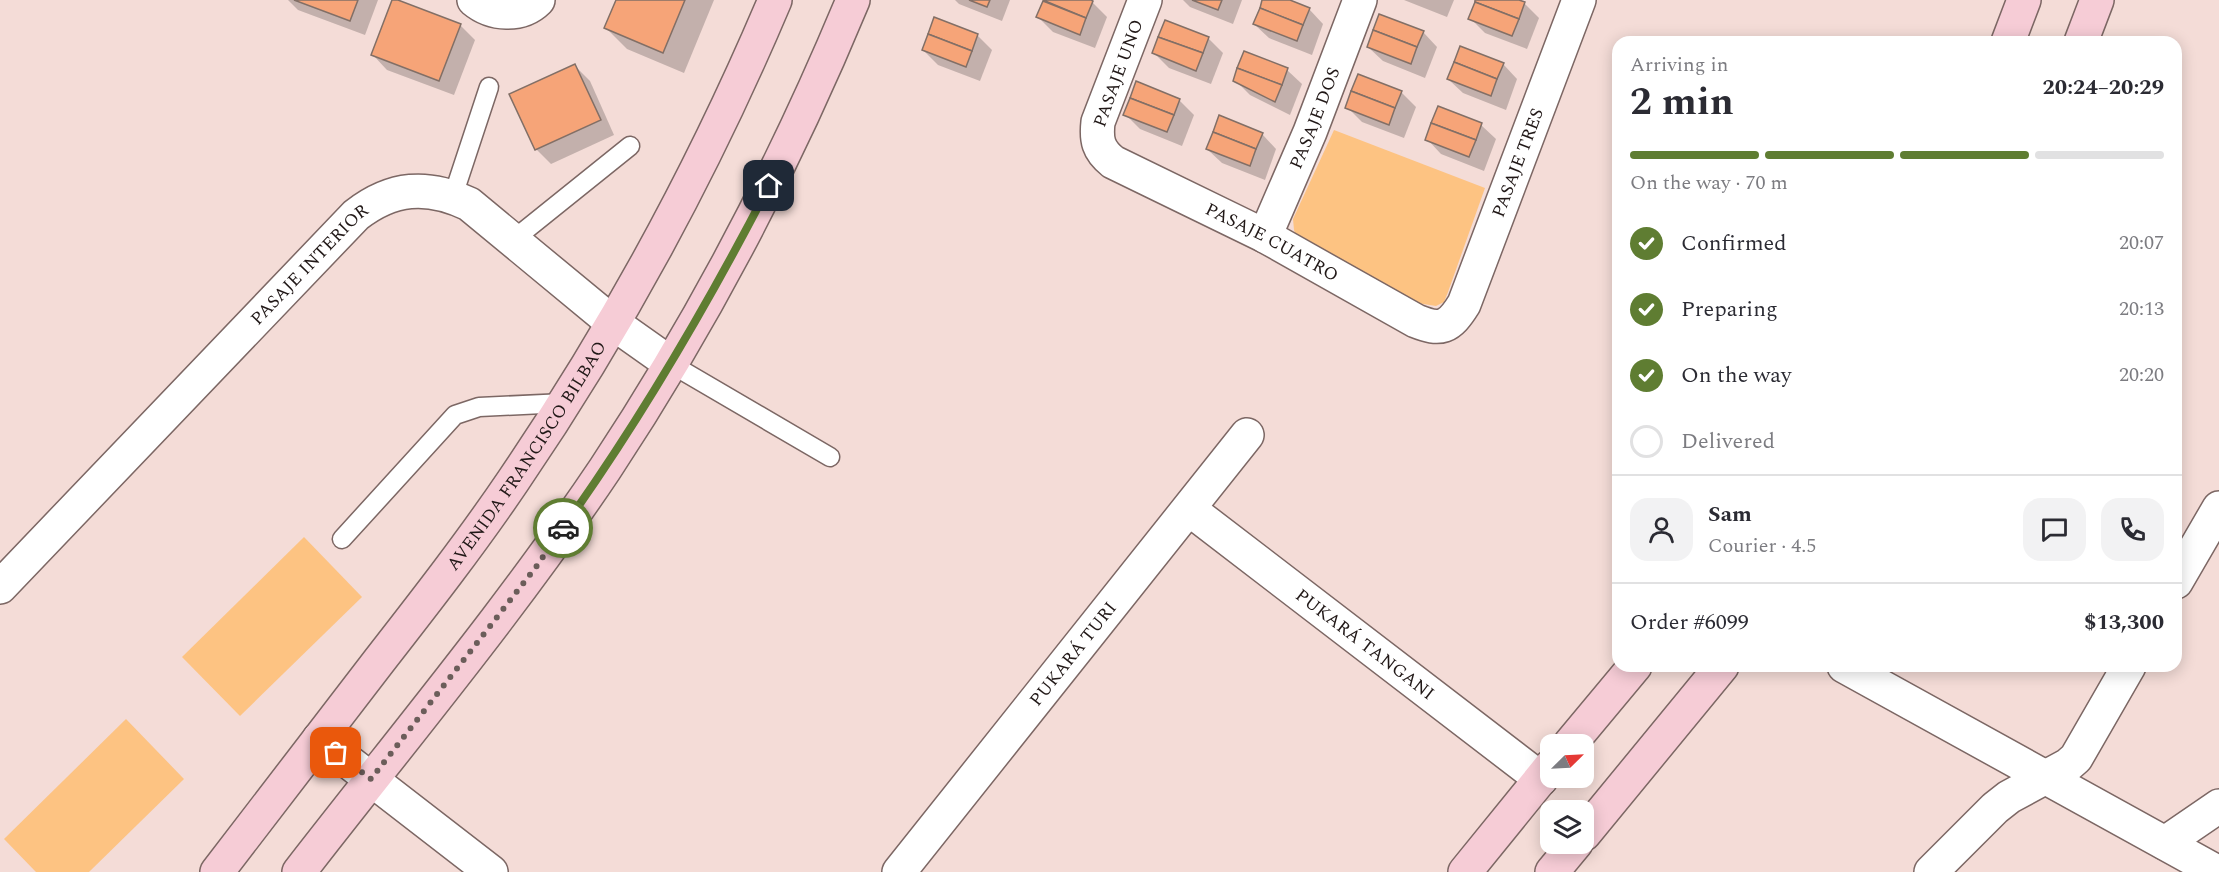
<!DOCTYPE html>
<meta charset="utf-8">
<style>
body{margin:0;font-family:Spectral,serif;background:#f2f2f3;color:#2b2b33;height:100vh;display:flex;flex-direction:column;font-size:22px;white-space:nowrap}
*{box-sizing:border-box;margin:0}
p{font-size:20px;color:#7c7c81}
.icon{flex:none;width:33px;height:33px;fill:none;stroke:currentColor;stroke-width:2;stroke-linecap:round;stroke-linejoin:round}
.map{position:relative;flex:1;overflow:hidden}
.details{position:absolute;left:1612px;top:36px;width:570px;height:636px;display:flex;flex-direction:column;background:#fff;border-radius:18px;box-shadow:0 3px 15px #0003}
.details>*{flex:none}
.needle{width:39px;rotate:66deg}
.controls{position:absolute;left:1540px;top:734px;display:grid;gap:12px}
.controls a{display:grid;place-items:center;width:54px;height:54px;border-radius:12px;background:#fff;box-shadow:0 3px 15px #0003;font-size:30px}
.pin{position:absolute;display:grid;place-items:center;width:51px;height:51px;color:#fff;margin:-26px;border-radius:12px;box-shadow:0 3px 9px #0006}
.courier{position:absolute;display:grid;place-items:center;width:60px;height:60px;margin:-30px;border:4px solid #5f7d32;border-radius:50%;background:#fff;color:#222;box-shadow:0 2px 8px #0007}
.summary em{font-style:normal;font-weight:700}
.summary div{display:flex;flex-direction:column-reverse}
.summary{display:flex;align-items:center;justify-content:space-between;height:102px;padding:0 18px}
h1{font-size:39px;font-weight:700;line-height:45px}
.bar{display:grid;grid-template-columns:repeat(4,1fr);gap:9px 6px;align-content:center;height:72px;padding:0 18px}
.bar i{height:8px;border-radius:4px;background:#e1e1e2}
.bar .current{background:#5f7d32}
.bar p{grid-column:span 4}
.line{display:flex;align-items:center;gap:15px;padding:0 18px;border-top:2px solid #e1e1e2}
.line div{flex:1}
.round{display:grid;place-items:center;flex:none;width:63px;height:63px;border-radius:18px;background:#f2f2f3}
ol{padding:0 18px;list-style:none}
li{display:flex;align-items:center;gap:18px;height:66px}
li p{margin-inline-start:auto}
li .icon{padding:6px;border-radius:50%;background:#5f7d32;color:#fff;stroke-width:4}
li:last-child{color:#7c7c81}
li i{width:33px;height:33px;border:3px solid #e1e1e2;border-radius:50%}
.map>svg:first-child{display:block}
</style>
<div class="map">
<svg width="2219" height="872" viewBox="0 0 2219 872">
<rect width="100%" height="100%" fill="#f4dcd7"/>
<g fill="#fdc382">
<path d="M1334 130 1485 188 1448 292 1444 302 1436 306 1417 303 1297 239 1294 230 1293 219Z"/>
<path d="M304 537 362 597 240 716 182 657Z"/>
<path d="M126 719 184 779 89 872H36L4 839Z"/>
</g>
<g fill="#0003">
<path d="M288 0H378L365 35 298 10Z"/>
<path d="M617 0H714L684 73 627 49 606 28Z"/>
<path d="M955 0H1010L1002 21 959 4Z"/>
<path d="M1044 0H1086L1092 2 1107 17 1095 48 1053 32 1038 17Z"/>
<path d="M1183 0H1242L1233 24 1190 7Z"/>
<path d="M1264 0H1285L1309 9 1323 24 1312 55 1269 38 1254 24Z"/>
<path d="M1404 0H1454L1447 17Z"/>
<path d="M1477 0H1515L1524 3 1539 18 1527 49 1485 33 1470 18Z"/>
<path d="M460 25 475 40 454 95 387 70 373 55Z"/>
<path d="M1423 32 1437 47 1425 78 1383 61 1368 47Z"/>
<path d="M977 35 992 50 980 81 938 65 923 50Z"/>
<path d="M1208 38 1223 53 1211 84 1169 68 1154 53Z"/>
<path d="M1503 64 1517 79 1506 110 1463 93 1448 79Z"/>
<path d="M575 66 590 81 614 135 551 164 536 149Z"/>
<path d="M1287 70 1302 84 1290 115 1250 95 1235 80Z"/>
<path d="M1401 92 1416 107 1404 138 1362 122 1347 107Z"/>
<path d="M1179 100 1194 115 1182 146 1140 129 1125 114Z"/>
<path d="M1481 125 1496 139 1484 171 1441 154 1427 139Z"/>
<path d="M1262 134 1276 149 1265 180 1222 163 1207 149Z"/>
</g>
<g fill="#f6a478" stroke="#826f66" stroke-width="1.5">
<path d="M294 0H358L350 21Z"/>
<path d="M392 0H398L461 24 439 81 371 55Z"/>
<path d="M616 0H685L663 53 604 28Z"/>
<path d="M969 0H990L987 7Z"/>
<path d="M1043 0H1091L1093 1 1086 18Z"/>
<path d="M1192 0H1222L1218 10Z"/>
<path d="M1262 0H1290L1310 8 1303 25 1260 8Z"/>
<path d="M1475 0H1519L1525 2 1519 19 1475 2Z"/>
<path d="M1043 1 1086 18 1080 35 1036 17Z"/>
<path d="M1475 2 1519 19 1512 36 1468 19Z"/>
<path d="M1260 8 1303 25 1297 41 1253 24Z"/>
<path d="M1379 14 1424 31 1417 47 1373 30Z"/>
<path d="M934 17 978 34 972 51 928 34Z"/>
<path d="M1165 20 1209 37 1203 53 1158 37Z"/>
<path d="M1373 30 1417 47 1411 64 1367 47Z"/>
<path d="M928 34 972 51 966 67 922 50Z"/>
<path d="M1158 37 1203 53 1196 71 1152 53Z"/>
<path d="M1460 46 1504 63 1497 79 1454 62Z"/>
<path d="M1244 51 1288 68 1282 85 1237 68Z"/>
<path d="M1454 62 1497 79 1491 96 1447 79Z"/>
<path d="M575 64 601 120 535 150 509 94Z"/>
<path d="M1237 68 1282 85 1275 102 1233 81Z"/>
<path d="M1358 74 1402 91 1395 108 1351 91Z"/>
<path d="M1136 81 1180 99 1174 115 1130 98Z"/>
<path d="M1351 91 1395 108 1389 125 1345 108Z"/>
<path d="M1130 98 1174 115 1167 132 1123 115Z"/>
<path d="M1438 106 1482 123 1476 140 1431 123Z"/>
<path d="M1219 115 1263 133 1256 149 1213 132Z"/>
<path d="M1431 123 1476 140 1469 157 1425 140Z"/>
<path d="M1213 132 1256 149 1250 166 1206 149Z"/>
</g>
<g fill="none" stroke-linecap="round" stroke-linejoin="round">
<g stroke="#7c6764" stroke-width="21">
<g id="lane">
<path d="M453 196 489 87"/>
<path d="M513 240 630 146"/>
<path d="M671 364 830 457"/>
<path d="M342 539 455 415 479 407 564 403"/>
</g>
</g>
<g stroke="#7c6764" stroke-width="36">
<g id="street">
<path d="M474 0C492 15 521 17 538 0"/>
<path id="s1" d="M1145 0 1098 122C1096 140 1098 150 1113 162L1265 236 1416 321C1441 331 1449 328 1464 304L1579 0"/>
<path id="s2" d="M1265 236 1310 132 1360 0"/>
<path id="s3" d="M1189 509 1541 779"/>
<path d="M2176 582 2219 508"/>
<path id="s4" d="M0 587 356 215C392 187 427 184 469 204L613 323 671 364"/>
<path d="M1844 666 2217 872"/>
<path d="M319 739 491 872"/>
<path d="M2165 843 2219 806"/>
<path id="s5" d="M899 872 1247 435"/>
<path d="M1931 872 1995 808 2009 797 2068 765 2076 758 2129 666"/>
</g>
</g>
<g stroke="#7c6764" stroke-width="36">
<g id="secondary">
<path d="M2008 42 2024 0"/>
<path d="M2081 42 2097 0"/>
<path d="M1570 744 1635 666"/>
<path d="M1584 834 1722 666"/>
<path id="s6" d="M217 872C271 802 325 731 379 661 425 602 471 543 513 481 616 330 704 168 775 0"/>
<path d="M299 872C402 739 511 609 605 469 703 321 785 164 853 0"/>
<path d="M1465 872 1551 766"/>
<path d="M1552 872 1576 843"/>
</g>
</g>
<use href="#lane" stroke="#fff" stroke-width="18"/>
<use href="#street" stroke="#fff" stroke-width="33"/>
<use href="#secondary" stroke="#f6ccd6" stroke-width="33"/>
</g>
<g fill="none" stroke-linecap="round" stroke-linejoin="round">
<path stroke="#6b5d5a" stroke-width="6" stroke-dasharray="0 10.8" d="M336 753 371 779 536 567 563 528"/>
<path stroke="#5f7d32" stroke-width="8" d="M563 528C641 419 708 304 769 186"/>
</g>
<g text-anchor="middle" stroke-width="6" stroke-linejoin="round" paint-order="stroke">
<g font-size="18" fill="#211817" stroke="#fff">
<text transform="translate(1118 73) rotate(-70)" y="6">PASAJE UNO</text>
<text dy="6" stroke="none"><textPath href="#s2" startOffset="128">PASAJE DOS</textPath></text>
<text dy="6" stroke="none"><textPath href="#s1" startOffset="728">PASAJE TRES</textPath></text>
<text dy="6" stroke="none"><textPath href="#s1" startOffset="354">PASAJE CUATRO</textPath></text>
<text dy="6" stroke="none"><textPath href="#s4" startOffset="447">PASAJE INTERIOR</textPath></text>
<text dy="6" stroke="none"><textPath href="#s6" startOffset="519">AVENIDA FRANCISCO BILBAO</textPath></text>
<text dy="6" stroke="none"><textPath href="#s3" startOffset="222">PUKARÁ TANGANI</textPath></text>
<text dy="6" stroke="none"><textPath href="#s5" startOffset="279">PUKARÁ TURI</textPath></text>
</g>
</g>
</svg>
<div class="controls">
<a><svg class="needle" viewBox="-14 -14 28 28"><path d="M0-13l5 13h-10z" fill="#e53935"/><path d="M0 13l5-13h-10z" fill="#7c7c81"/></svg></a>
<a><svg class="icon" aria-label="layers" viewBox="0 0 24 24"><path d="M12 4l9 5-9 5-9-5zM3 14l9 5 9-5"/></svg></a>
</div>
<div class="pin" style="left:336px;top:753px;background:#ea580c"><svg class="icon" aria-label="bag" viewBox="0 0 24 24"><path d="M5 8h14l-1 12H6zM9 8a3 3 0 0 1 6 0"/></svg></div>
<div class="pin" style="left:769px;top:186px;background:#1f2937"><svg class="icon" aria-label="home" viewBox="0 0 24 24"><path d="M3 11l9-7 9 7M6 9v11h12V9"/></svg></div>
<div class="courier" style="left:563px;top:528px"><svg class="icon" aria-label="car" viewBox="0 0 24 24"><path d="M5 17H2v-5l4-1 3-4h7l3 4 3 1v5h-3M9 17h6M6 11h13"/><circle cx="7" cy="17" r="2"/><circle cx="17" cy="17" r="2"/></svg></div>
<section class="details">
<div class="summary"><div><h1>2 min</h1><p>Arriving in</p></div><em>20:24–20:29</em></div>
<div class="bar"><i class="current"></i><i class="current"></i><i class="current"></i><i></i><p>On the way · 70 m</p></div>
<ol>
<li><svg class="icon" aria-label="check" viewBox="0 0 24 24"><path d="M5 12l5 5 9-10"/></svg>Confirmed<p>20:07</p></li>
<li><svg class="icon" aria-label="check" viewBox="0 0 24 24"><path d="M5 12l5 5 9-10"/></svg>Preparing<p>20:13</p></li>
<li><svg class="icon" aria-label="check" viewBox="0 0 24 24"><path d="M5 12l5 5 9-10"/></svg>On the way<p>20:20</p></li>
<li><i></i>Delivered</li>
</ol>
<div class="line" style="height:108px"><a class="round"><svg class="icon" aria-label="person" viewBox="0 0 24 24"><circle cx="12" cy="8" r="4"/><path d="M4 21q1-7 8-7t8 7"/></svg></a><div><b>Sam</b><p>Courier · 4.5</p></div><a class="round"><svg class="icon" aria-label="chat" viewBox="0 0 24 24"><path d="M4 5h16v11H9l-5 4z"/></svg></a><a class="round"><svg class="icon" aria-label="phone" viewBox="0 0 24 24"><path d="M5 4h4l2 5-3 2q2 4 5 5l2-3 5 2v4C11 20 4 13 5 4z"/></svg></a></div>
<div class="line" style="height:78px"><div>Order #6099</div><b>$13,300</b></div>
</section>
</div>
